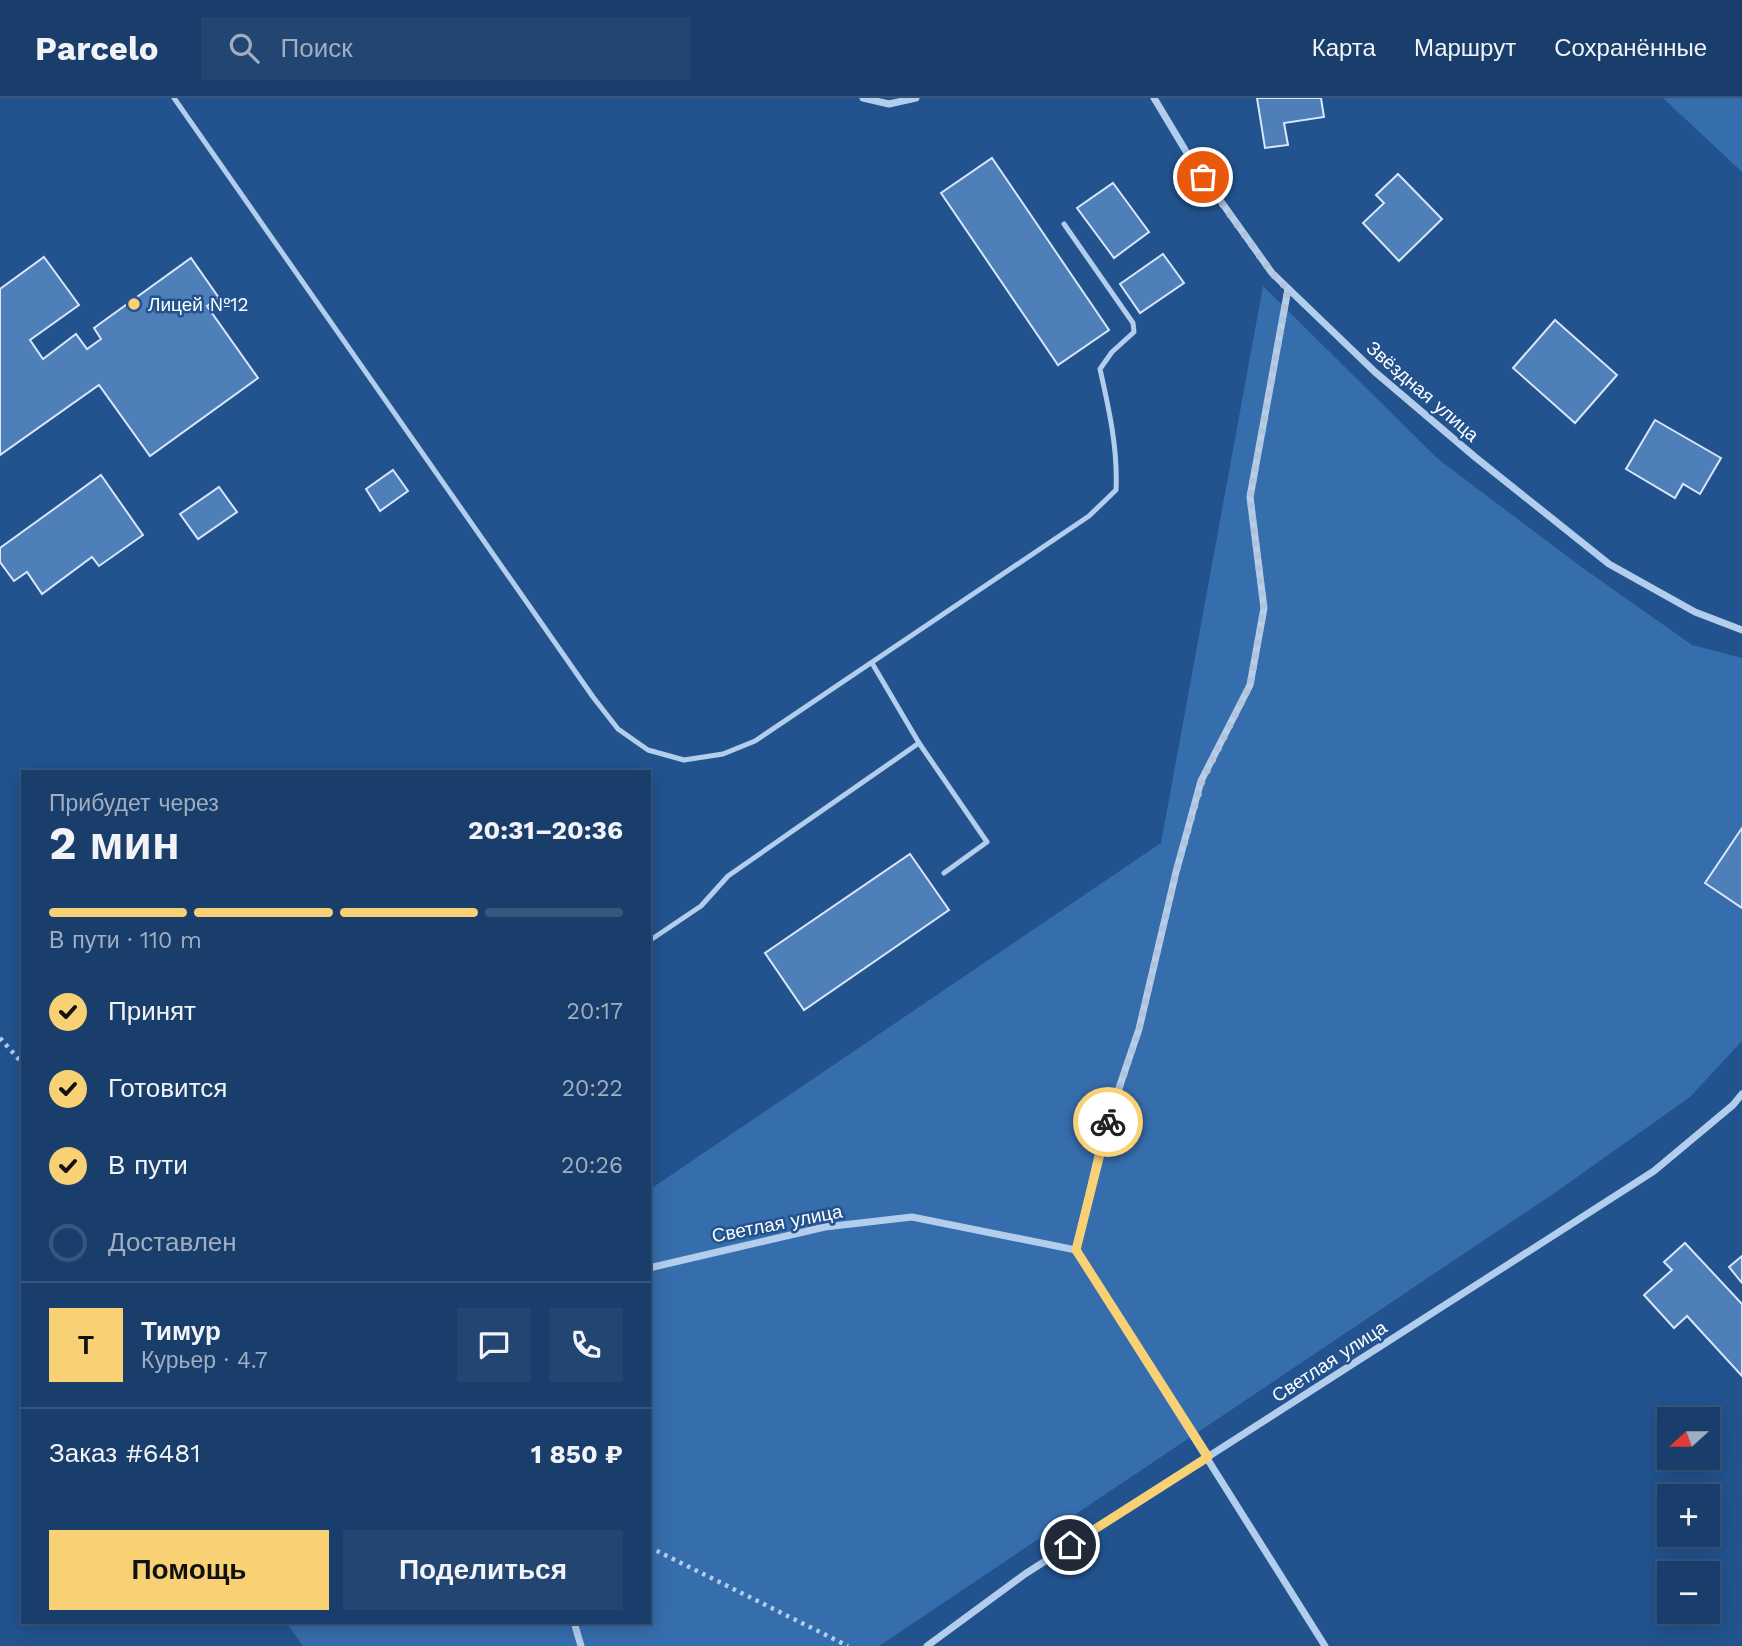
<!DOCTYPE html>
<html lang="ru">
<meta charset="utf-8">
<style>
body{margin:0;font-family:"Work Sans",sans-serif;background:#234571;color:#f1f3f6;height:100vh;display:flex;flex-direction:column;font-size:26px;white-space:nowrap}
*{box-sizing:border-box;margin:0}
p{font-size:23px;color:#9faec1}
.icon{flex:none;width:38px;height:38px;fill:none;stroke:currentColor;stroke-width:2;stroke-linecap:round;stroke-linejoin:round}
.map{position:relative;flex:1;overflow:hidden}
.details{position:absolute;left:21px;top:672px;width:630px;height:854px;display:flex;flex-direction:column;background:#1a3e6b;border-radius:0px;box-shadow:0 4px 18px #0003,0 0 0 2px #38577e}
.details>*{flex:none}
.needle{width:46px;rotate:249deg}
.fabs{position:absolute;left:1657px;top:1309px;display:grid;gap:14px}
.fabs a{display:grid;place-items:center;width:63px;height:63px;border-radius:0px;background:#1a3e6b;box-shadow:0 4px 18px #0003,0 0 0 2px #38577e;font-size:35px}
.pin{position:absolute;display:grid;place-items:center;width:60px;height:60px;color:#fff;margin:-30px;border:4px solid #fff;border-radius:50%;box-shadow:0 2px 7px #0007}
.courier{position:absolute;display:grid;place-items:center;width:70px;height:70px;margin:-35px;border:5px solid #f8d175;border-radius:50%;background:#fff;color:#222;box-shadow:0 2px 9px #0007}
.summary em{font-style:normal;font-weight:700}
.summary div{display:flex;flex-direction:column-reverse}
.summary{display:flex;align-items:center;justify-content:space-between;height:119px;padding:0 28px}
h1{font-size:46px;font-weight:700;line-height:52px}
.bar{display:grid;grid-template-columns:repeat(4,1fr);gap:10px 7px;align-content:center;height:84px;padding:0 28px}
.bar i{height:9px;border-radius:5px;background:#38577e}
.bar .active{background:#f8d175}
.bar p{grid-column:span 4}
.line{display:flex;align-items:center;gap:18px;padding:0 28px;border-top:2px solid #38577e}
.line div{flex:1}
.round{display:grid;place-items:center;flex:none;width:74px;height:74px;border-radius:0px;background:#234571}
ol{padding:0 28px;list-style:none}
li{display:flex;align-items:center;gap:21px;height:77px}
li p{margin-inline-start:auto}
li .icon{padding:7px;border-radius:50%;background:#f8d175;color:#111;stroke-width:4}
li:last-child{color:#9faec1}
li i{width:38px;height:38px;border:4px solid #38577e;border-radius:50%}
.button{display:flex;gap:14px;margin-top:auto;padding:14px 28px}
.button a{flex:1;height:80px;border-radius:0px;background:#f8d175;color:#111;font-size:28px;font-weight:700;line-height:80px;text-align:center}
.button a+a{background:#234571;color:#f1f3f6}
header{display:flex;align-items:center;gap:42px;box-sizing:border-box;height:98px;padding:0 35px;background:#1a3e6b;border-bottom:2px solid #38577e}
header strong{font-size:33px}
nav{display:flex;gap:38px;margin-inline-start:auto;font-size:24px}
.search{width:490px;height:63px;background:#234571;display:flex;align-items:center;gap:18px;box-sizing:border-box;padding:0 24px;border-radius:0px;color:#9faec1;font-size:26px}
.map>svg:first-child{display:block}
</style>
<header>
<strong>Parcelo</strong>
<div class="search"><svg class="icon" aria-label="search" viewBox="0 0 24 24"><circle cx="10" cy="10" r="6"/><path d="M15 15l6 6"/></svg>Поиск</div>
<nav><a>Карта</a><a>Маршрут</a><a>Сохранённые</a></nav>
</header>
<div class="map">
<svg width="1742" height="1548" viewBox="0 0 1742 1548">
<rect width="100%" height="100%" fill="#22538f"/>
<g fill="#366dac">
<path d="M1663 0H1742V74Z"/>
<path d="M1263 188 1438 361 1580 468 1692 547 1742 560V943L1690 999 1553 1096 879 1548H303L286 1524H649V1092L1161 745Z"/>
</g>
<g fill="#4f7fb8" stroke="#d8e7f9" stroke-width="2">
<path d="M1257 0H1321L1324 19 1284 25 1288 47 1265 50Z"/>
<path d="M992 60 1109 232 1058 267 941 95Z"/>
<path d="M1398 76 1442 121 1399 163 1363 125 1384 105 1376 97Z"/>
<path d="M1113 85 1149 134 1114 160 1077 110Z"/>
<path d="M1163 156 1184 185 1140 215 1120 186Z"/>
<path d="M44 159 79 207 30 242 43 261 76 236 87 251 101 241 94 230 191 160 219 200 207 208 258 280 150 358 99 287 0 357V191Z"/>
<path d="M1555 222 1617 277 1575 325 1513 270Z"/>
<path d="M1655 322 1721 360 1700 396 1683 386 1675 400 1626 371Z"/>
<path d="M393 372 408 393 380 413 366 391Z"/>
<path d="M101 377 143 437 99 468 92 459 42 496 27 474 14 483 0 464V450Z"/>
<path d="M219 389 237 414 198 441 180 416Z"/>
<path d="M1742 730V810L1705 785Z"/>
<path d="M910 756 949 812 804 912 765 855Z"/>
<path d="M1685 1145 1742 1206V1278L1687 1218 1674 1230 1644 1197 1672 1172 1664 1164Z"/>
<path d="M1742 1158V1185L1729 1169Z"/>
</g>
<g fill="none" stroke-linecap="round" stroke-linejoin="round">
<g stroke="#b3cdec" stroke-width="4.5" stroke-dasharray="3.5 5" stroke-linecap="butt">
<path d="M0 940 23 966"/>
<path d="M649 1449 848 1548"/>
</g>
<g stroke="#b3cdec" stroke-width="5">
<path d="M174 0 593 599 618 631 648 652 684 662 723 656 755 643 1089 418 1116 392C1118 351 1109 311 1100 271L1112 254 1134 234 1133 225 1064 126"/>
<path d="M919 645 987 744 944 775"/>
<path d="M649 843 701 808 728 778 919 645 872 565"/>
</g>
<g stroke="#b3cdec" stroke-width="7">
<path d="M863 0 889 6 916 0"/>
<path d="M1154 0 1190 60 1272 175 1375 274 1475 359 1609 466 1695 514 1742 532"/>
<path d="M1288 191 1250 399 1264 510 1250 587 1201 683 1176 774 1139 931 1102 1040 1076 1152 1325 1548"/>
<path d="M649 1170 825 1129 912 1119 1076 1152"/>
<path d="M574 1524 581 1548"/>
<path d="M927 1548 1025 1476 1654 1073 1733 1007 1742 996"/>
</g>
</g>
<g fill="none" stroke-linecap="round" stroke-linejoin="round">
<path stroke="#b2c3d8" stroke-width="7" stroke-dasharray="0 12.6" d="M1108 1024 1139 931 1176 774 1202 683 1250 587 1264 510 1250 399 1288 191 1272 175 1203 79"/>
<path stroke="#f8d175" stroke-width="9" d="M1070 1447 1208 1359 1076 1152 1108 1024"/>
</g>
<circle fill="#f8d175" stroke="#22538f" stroke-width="2.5" cx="134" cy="206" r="7"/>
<g text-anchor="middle" stroke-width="5" stroke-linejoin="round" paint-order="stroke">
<g font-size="19" fill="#fff" stroke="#22538f" text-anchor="start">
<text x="148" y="213">Лицей №12</text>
</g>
<g font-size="19" fill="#fff" stroke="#22538f">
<text transform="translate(1423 293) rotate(41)" y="7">Звёздная улица</text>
<text transform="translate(777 1125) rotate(-11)" y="7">Светлая улица</text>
<text transform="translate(1329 1263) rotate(-33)" y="7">Светлая улица</text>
</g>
</g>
</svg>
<div class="fabs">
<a><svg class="needle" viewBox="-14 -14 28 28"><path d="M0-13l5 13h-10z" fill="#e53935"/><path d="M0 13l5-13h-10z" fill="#9faec1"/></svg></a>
<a>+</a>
<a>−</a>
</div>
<div class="pin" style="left:1203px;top:79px;background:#ea580c"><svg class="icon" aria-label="bag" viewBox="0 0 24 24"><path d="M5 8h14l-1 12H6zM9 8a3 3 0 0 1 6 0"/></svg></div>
<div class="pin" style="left:1070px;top:1447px;background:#1f2937"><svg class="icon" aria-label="home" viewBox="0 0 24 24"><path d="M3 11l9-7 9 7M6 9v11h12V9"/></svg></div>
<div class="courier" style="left:1108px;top:1024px"><svg class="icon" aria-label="bike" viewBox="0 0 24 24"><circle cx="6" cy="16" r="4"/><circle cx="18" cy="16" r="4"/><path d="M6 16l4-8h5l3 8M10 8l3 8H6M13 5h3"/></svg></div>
<section class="details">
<div class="summary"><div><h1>2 мин</h1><p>Прибудет через</p></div><em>20:31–20:36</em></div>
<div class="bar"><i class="active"></i><i class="active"></i><i class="active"></i><i></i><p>В пути · 110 m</p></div>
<ol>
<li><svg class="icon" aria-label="check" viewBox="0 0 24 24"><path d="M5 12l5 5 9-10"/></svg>Принят<p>20:17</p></li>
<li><svg class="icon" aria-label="check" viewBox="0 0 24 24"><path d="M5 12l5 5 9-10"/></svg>Готовится<p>20:22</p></li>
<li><svg class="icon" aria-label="check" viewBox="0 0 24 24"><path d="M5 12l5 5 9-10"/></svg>В пути<p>20:26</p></li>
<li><i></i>Доставлен</li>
</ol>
<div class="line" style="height:126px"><b class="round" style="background:#f8d175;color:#111">Т</b><div><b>Тимур</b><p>Курьер · 4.7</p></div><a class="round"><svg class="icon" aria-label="chat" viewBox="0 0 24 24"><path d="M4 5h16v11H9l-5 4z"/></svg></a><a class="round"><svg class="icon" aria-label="phone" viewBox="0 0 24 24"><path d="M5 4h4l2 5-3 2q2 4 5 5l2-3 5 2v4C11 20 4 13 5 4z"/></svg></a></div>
<div class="line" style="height:91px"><div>Заказ #6481</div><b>1 850 ₽</b></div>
<div class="button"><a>Помощь</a><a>Поделиться</a></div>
</section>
</div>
